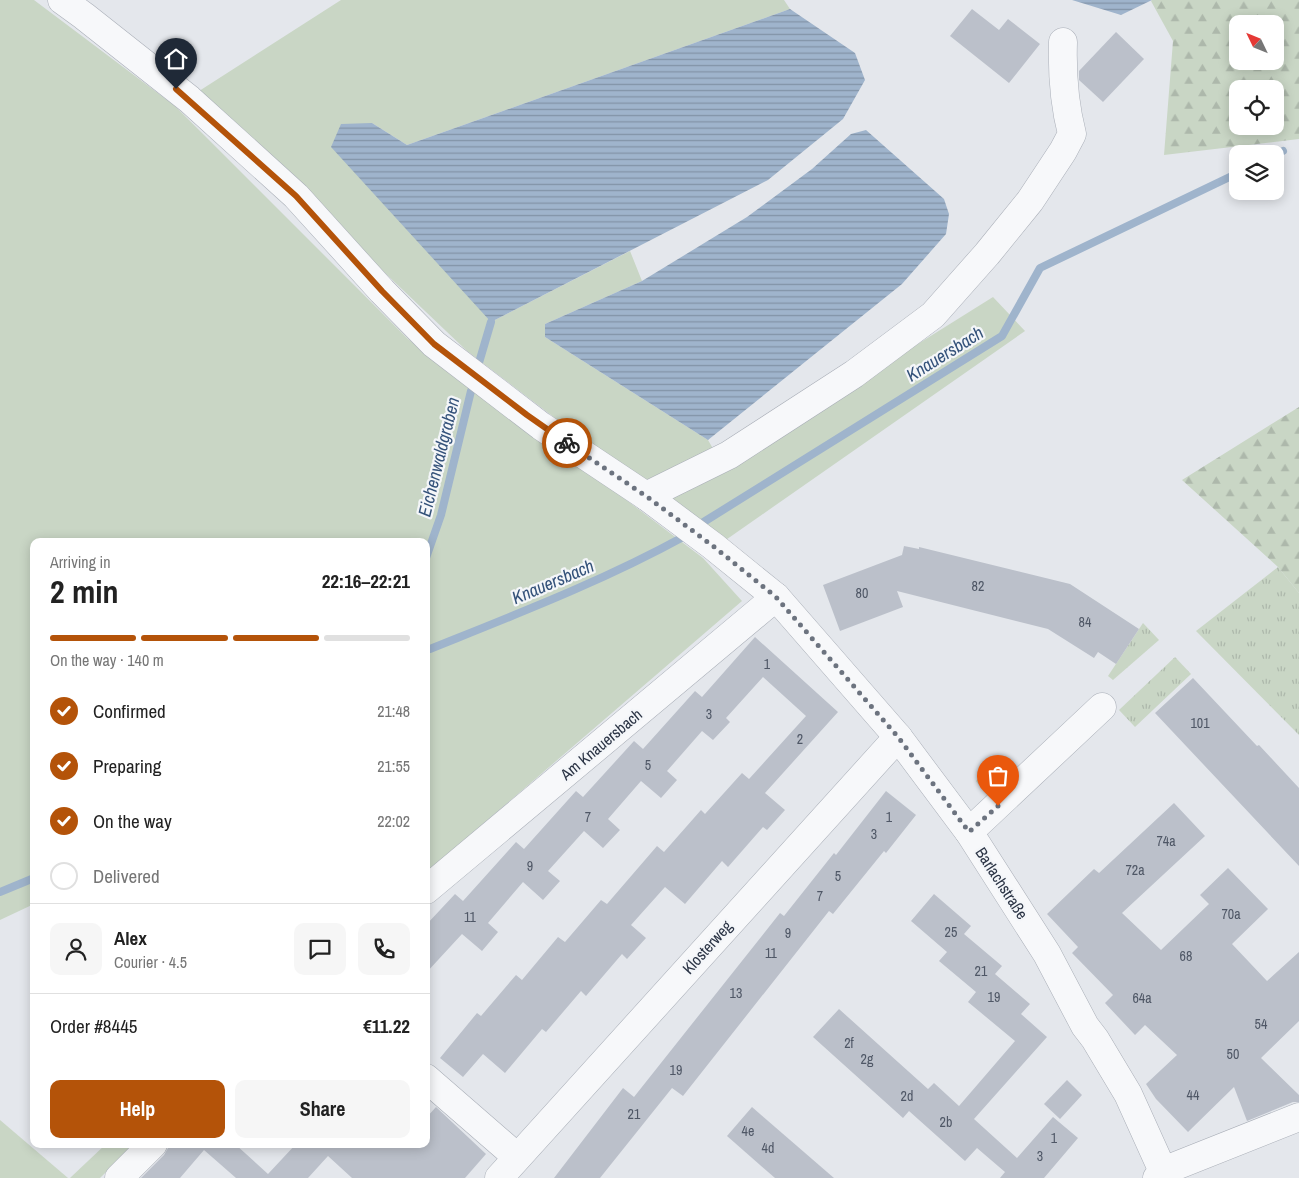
<!DOCTYPE html>
<meta charset="utf-8">
<style>
body{margin:0;font-family:"Archivo Narrow",sans-serif;background:#f6f6f6;color:#222;height:100vh;display:flex;flex-direction:column;font-size:19px;white-space:nowrap}
*{box-sizing:border-box;margin:0}
p{font-size:16px;color:#767676}
.icon{flex:none;width:28px;height:28px;fill:none;stroke:currentColor;stroke-width:2;stroke-linecap:round;stroke-linejoin:round}
.map{position:relative;flex:1;overflow:hidden}
.details{position:absolute;left:30px;top:538px;width:400px;height:610px;display:flex;flex-direction:column;background:#fff;border-radius:10px;box-shadow:0 2px 12px #0003}
.details>*{flex:none}
.needle{width:32px;rotate:313deg}
.controls{position:absolute;left:1229px;top:15px;display:grid;gap:10px}
.controls a{display:grid;place-items:center;width:55px;height:55px;border-radius:10px;background:#fff;box-shadow:0 2px 12px #0003;font-size:25px}
.pin{position:absolute;display:grid;place-items:center;width:42px;height:42px;color:#fff;margin:-51px -21px;border-radius:50% 50% 50% 0;rotate:-45deg;box-shadow:0 0 5px #0007}
.pin .icon{rotate:45deg}
.courier{position:absolute;display:grid;place-items:center;width:50px;height:50px;margin:-25px;border:4px solid #b45309;border-radius:50%;background:#fff;color:#222;box-shadow:0 1px 6px #0007}
.headline em{font-style:normal;font-weight:700}
.headline div{display:flex;flex-direction:column-reverse}
.headline{display:flex;align-items:center;justify-content:space-between;height:85px;padding:0 20px}
h1{font-size:32px;font-weight:700;line-height:38px}
.bar{display:grid;grid-template-columns:repeat(4,1fr);gap:8px 5px;align-content:center;height:60px;padding:0 20px}
.bar i{height:6px;border-radius:4px;background:#e0e0e0}
.bar .active{background:#b45309}
.bar p{grid-column:span 4}
.line{display:flex;align-items:center;gap:12px;padding:0 20px;border-top:1px solid #e0e0e0}
.line div{flex:1}
.round{display:grid;place-items:center;flex:none;width:52px;height:52px;border-radius:10px;background:#f6f6f6}
ol{padding:0 20px;list-style:none}
li{display:flex;align-items:center;gap:15px;height:55px}
li p{margin-inline-start:auto}
li .icon{padding:5px;border-radius:50%;background:#b45309;color:#fff;stroke-width:4}
li:last-child{color:#767676}
li i{width:28px;height:28px;border:2px solid #e0e0e0;border-radius:50%}
.button{display:flex;gap:10px;margin-top:auto;padding:10px 20px}
.button a{flex:1;height:58px;border-radius:10px;background:#b45309;color:#fff;font-size:20px;font-weight:700;line-height:58px;text-align:center}
.button a+a{background:#f6f6f6;color:#222}
.map>svg:first-child{display:block}
</style>
<div class="map">
<svg width="1299" height="1178" viewBox="0 0 1299 1178">
<defs>
<pattern id="forest-firs" width="22" height="20" patternUnits="userSpaceOnUse" patternTransform="scale(1.25)"><rect width="22" height="20" fill="#c9d6c5"/><path d="M5 1l3.5 6h-7zM16 11l3.5 6h-7z" fill="#adb8ab"/></pattern>
<pattern id="park-tufts" width="24" height="20" patternUnits="userSpaceOnUse" patternTransform="scale(1.25)"><rect width="24" height="20" fill="#c9d6c5"/><path d="M3 7l-1-3M5 7V3M7 7l1-3M15 17l-1-3M17 17v-4M19 17l1-3" fill="none" stroke="#adb8ab"/></pattern>
<pattern id="water-rules" width="6" height="5" patternUnits="userSpaceOnUse" patternTransform="scale(1.25)"><rect width="6" height="5" fill="#9fb4cc"/><path d="M0 2.5h6" fill="none" stroke="#8293a7"/></pattern>
</defs>
<rect width="100%" height="100%" fill="#e4e7ec"/>
<g fill="#c9d6c5">
<path d="M0 0H34L175 106 408 339 559 449 703 558 742 601 426 873V541H34V904L0 920Z"/>
<path d="M341 0H784L790 9 407 145 372 123 491 322 630 251 642 281 545 324V337L708 440 723 466 993 297 1025 331 720 544 467 351 196 93Z"/>
<path d="M998 760 1012 775 990 798 976 781Z"/>
<path d="M0 1120 68 1178H0Z"/>
<path d="M106 1144H135L100 1178H70Z"/>
</g>
<g fill="url(#forest-firs)" fill-rule="evenodd">
<path d="M1152 0H1299V139L1164 155 1173 41 1151 1ZM1238 24H1275V61H1238ZM1238 89H1275V126H1238Z"/>
<path d="M1299 407V593L1278 567 1182 480Z"/>
</g>
<g fill="url(#park-tufts)">
<path d="M1278 567 1299 593V735L1196 631Z"/>
<path d="M1143 623 1159 640 1113 680 1108 676Z"/>
<path d="M1175 657 1191 674 1135 727 1119 710Z"/>
</g>
<g fill="url(#water-rules)">
<path d="M1072 0H1152L1121 15Z"/>
<path d="M790 9 855 53 865 80 843 119 768 180 491 322 331 147 341 124 372 123 407 145Z"/>
<path d="M866 130 944 199 949 214 946 234 902 284 708 440 545 337V324L642 281 747 217 812 169 851 134Z"/>
</g>
<g fill="none" stroke-linecap="round" stroke-linejoin="round">
<g stroke="#9fb4cc" stroke-width="8">
<path d="M1275 155 1283 151"/>
<path d="M478 366 491 322"/>
<path d="M702 523 1002 336 1040 268 1238 173"/>
<path d="M426 558 441 515 471 391"/>
<path d="M430 649C517 614 603 581 685 536"/>
<path d="M0 892 34 878"/>
</g>
</g>
<g fill="#bbc0ca">
<path d="M972 9 999 30 1008 19 1040 44 1009 83 950 36Z"/>
<path d="M1116 32 1144 59 1103 102 1079 80V71Z"/>
<path d="M904 546 919 549V547L1070 584 1139 629 1116 664 1098 652 1094 658 1048 629 897 591 903 607 840 631 823 585 902 555Z"/>
<path d="M755 637 838 712 765 793 785 810 767 830 763 827 728 867 722 861 685 904 665 887 631 925 646 938 627 959 622 954 586 996 581 991 546 1032 542 1029 505 1073 483 1054 463 1077 440 1058 477 1013 481 1016 516 975 522 980 558 937 565 942 601 900 607 904 657 846 664 852 701 810 705 814 742 773 749 779 806 716 763 677 726 718 730 722 713 740 702 731 667 771 677 780 661 798 641 781 608 819 620 830 603 848 584 831 548 871 560 881 543 900 523 882 488 923 498 932 482 951 462 934 426 973V925L455 894 463 901 516 842 524 849 576 791 583 797 634 741 643 749 695 691 702 697Z"/>
<path d="M1193 678 1257 746 1259 745 1299 788V866L1155 713Z"/>
<path d="M886 791 916 815 886 853 884 851 833 914 829 911 683 1096 672 1088 600 1178H554L623 1088 634 1097 780 913 784 916 834 853 836 855Z"/>
<path d="M1174 803 1205 836 1122 913 1161 950 1209 904 1200 895 1228 868 1268 909 1232 944 1267 981 1299 952V1021L1261 1058 1299 1095V1102H1293L1247 1121 1234 1087 1188 1132 1156 1099 1146 1084 1177 1055 1145 1025 1135 1035 1105 1003 1113 995 1072 953 1078 947 1047 914 1094 869 1099 873Z"/>
<path d="M934 894 971 926 964 934 1002 966 995 974 1030 1004 1021 1014 1047 1037 974 1119 1017 1158 1053 1117 1078 1138 1044 1178H1000L1005 1172 977 1148 965 1161 909 1111 903 1118 813 1037 839 1009 928 1089 934 1083 959 1106 1015 1041 968 1002 976 992 939 961 947 952 911 921Z"/>
<path d="M1067 1080 1082 1095 1060 1119 1044 1104Z"/>
<path d="M436 1107 486 1154 465 1178H352L328 1156 308 1178H236L204 1150 180 1178H141L164 1155 168 1148V1144H235L268 1174 296 1144H426V1118Z"/>
<path d="M752 1107 834 1178H775L727 1136Z"/>
</g>
<g fill="none" stroke-linecap="round" stroke-linejoin="round">
<g stroke="#a9aeb7" stroke-width="29">
<g id="minor">
<path d="M62 0 84 16 189 99 296 196 382 291 434 344 541 426 646 496 713 546 776 597 898 737 969 832 1047 954 1085 1026 1095 1039 1128 1094 1166 1178"/>
<path d="M646 496 729 455 854 374 933 315 987 254 1030 201 1063 151 1072 134C1064 103 1062 74 1063 42"/>
<path d="M969 832 1102 707"/>
<path d="M426 890 776 597"/>
<path d="M426 1078 517 1157"/>
<path d="M119 1178 153 1144"/>
<path d="M499 1178 898 737"/>
<path d="M1157 1178 1163 1171 1299 1117"/>
</g>
</g>
<use href="#minor" stroke="#f7f8fa" stroke-width="28"/>
</g>
<g fill="none" stroke-linecap="round" stroke-linejoin="round">
<path stroke="#6c737f" stroke-width="5" stroke-dasharray="0 9" d="M567 443 646 496 713 546 776 597 898 737 969 832 998 806"/>
<path stroke="#b45309" stroke-width="6" d="M176 89 296 196 382 291 434 344 527 415 567 443"/>
</g>
<g text-anchor="middle" stroke-width="4.5" stroke-linejoin="round" paint-order="stroke">
<g font-size="14" fill="#4f5766">
<text x="978" y="591">82</text>
<text x="862" y="598">80</text>
<text x="1085" y="627">84</text>
<text x="767" y="669">1</text>
<text x="709" y="719">3</text>
<text x="1200" y="728">101</text>
<text x="800" y="744">2</text>
<text x="648" y="770">5</text>
<text x="588" y="822">7</text>
<text x="889" y="822">1</text>
<text x="874" y="839">3</text>
<text x="1166" y="846">74a</text>
<text x="530" y="871">9</text>
<text x="1135" y="875">72a</text>
<text x="838" y="881">5</text>
<text x="820" y="901">7</text>
<text x="1231" y="919">70a</text>
<text x="470" y="922">11</text>
<text x="951" y="937">25</text>
<text x="788" y="938">9</text>
<text x="771" y="958">11</text>
<text x="1186" y="961">68</text>
<text x="981" y="976">21</text>
<text x="736" y="998">13</text>
<text x="994" y="1002">19</text>
<text x="1142" y="1003">64a</text>
<text x="1261" y="1029">54</text>
<text x="849" y="1048">2f</text>
<text x="1233" y="1059">50</text>
<text x="867" y="1064">2g</text>
<text x="676" y="1075">19</text>
<text x="1193" y="1100">44</text>
<text x="907" y="1101">2d</text>
<text x="634" y="1119">21</text>
<text x="946" y="1127">2b</text>
<text x="748" y="1136">4e</text>
<text x="1054" y="1143">1</text>
<text x="768" y="1153">4d</text>
<text x="1040" y="1161">3</text>
</g>
<g font-size="16" fill="#2b3445" stroke="#f4f6f9">
<text transform="translate(601 744) rotate(-40)" y="6">Am Knauersbach</text>
<text transform="translate(1002 883) rotate(57)" y="6">Barlachstraße</text>
<text transform="translate(707 947) rotate(-48)" y="6">Klosterweg</text>
</g>
<g font-size="18" font-style="italic" fill="#34527a" stroke="#f4f6f9">
<text transform="translate(945 354) rotate(-32)" y="6">Knauersbach</text>
<text transform="translate(439 457) rotate(-76)" y="6">Eichenwaldgraben</text>
<text transform="translate(553 582) rotate(-23)" y="6">Knauersbach</text>
</g>
</g>
</svg>
<div class="controls">
<a><svg class="needle" viewBox="-14 -14 28 28"><path d="M0-13l5 13h-10z" fill="#e53935"/><path d="M0 13l5-13h-10z" fill="#767676"/></svg></a>
<a><svg class="icon" aria-label="locate" viewBox="0 0 24 24"><circle cx="12" cy="12" r="6"/><path d="M12 2v4M12 18v4M2 12h4M18 12h4"/></svg></a>
<a><svg class="icon" aria-label="layers" viewBox="0 0 24 24"><path d="M12 4l9 5-9 5-9-5zM3 14l9 5 9-5"/></svg></a>
</div>
<div class="pin" style="left:998px;top:806px;background:#ea580c"><svg class="icon" aria-label="bag" viewBox="0 0 24 24"><path d="M5 8h14l-1 12H6zM9 8a3 3 0 0 1 6 0"/></svg></div>
<div class="pin" style="left:176px;top:89px;background:#1f2937"><svg class="icon" aria-label="home" viewBox="0 0 24 24"><path d="M3 11l9-7 9 7M6 9v11h12V9"/></svg></div>
<div class="courier" style="left:567px;top:443px"><svg class="icon" aria-label="bike" viewBox="0 0 24 24"><circle cx="6" cy="16" r="4"/><circle cx="18" cy="16" r="4"/><path d="M6 16l4-8h5l3 8M10 8l3 8H6M13 5h3"/></svg></div>
<section class="details">
<div class="headline"><div><h1>2 min</h1><p>Arriving in</p></div><em>22:16–22:21</em></div>
<div class="bar"><i class="active"></i><i class="active"></i><i class="active"></i><i></i><p>On the way · 140 m</p></div>
<ol>
<li><svg class="icon" aria-label="check" viewBox="0 0 24 24"><path d="M5 12l5 5 9-10"/></svg>Confirmed<p>21:48</p></li>
<li><svg class="icon" aria-label="check" viewBox="0 0 24 24"><path d="M5 12l5 5 9-10"/></svg>Preparing<p>21:55</p></li>
<li><svg class="icon" aria-label="check" viewBox="0 0 24 24"><path d="M5 12l5 5 9-10"/></svg>On the way<p>22:02</p></li>
<li><i></i>Delivered</li>
</ol>
<div class="line" style="height:90px"><a class="round"><svg class="icon" aria-label="person" viewBox="0 0 24 24"><circle cx="12" cy="8" r="4"/><path d="M4 21q1-7 8-7t8 7"/></svg></a><div><b>Alex</b><p>Courier · 4.5</p></div><a class="round"><svg class="icon" aria-label="chat" viewBox="0 0 24 24"><path d="M4 5h16v11H9l-5 4z"/></svg></a><a class="round"><svg class="icon" aria-label="phone" viewBox="0 0 24 24"><path d="M5 4h4l2 5-3 2q2 4 5 5l2-3 5 2v4C11 20 4 13 5 4z"/></svg></a></div>
<div class="line" style="height:65px"><div>Order #8445</div><b>€11.22</b></div>
<div class="button"><a>Help</a><a>Share</a></div>
</section>
</div>
